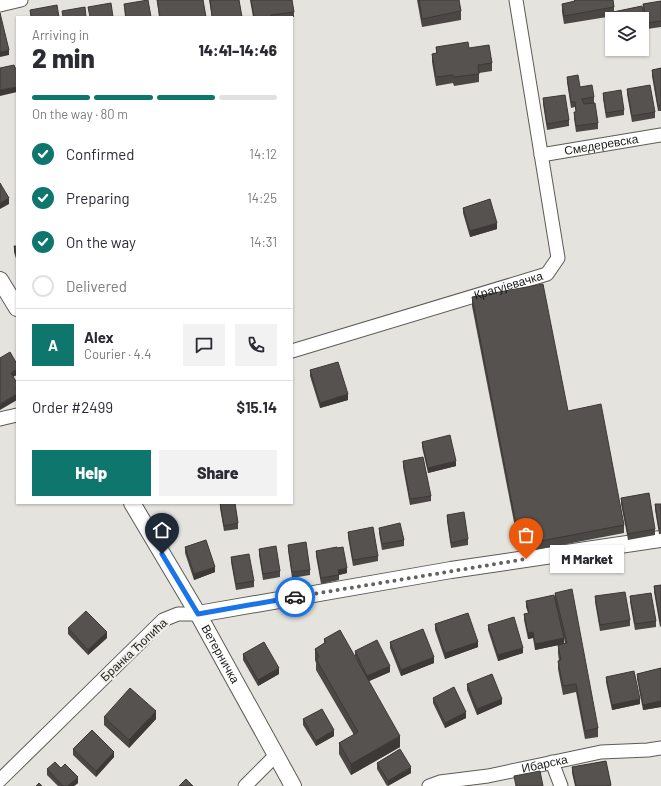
<!DOCTYPE html>
<meta charset="utf-8">
<style>
body{margin:0;font-family:Barlow,sans-serif;background:#f2f2f3;color:#2b2b33;height:100vh;display:flex;flex-direction:column;font-size:15px;white-space:nowrap}
*{box-sizing:border-box;margin:0}
p{font-size:13px;color:#7c7c81}
.icon{flex:none;width:22px;height:22px;fill:none;stroke:currentColor;stroke-width:2;stroke-linecap:round;stroke-linejoin:round}
.map{position:relative;flex:1;overflow:hidden}
.details{position:absolute;left:16px;top:16px;width:277px;height:488px;display:flex;flex-direction:column;background:#fff;border-radius:0px;box-shadow:0 1px 3px #0004}
.details>*{flex:none}
.tools{position:absolute;left:605px;top:12px;display:grid;gap:8px}
.tools a{display:grid;place-items:center;width:44px;height:44px;border-radius:0px;background:#fff;box-shadow:0 1px 3px #0004;font-size:20px}
.pin{position:absolute;display:grid;place-items:center;width:34px;height:34px;color:#fff;margin:-41px -17px;border-radius:50% 50% 50% 0;rotate:-45deg;box-shadow:0 0 4px #0007}
.pin .icon{rotate:45deg}
.courier{position:absolute;display:grid;place-items:center;width:40px;height:40px;margin:-20px;border:3px solid #1a73e8;border-radius:50%;background:#fff;color:#222;box-shadow:0 1px 5px #0007}
.bubble{position:absolute;height:28px;border-radius:0px;background:#fff;box-shadow:0 1px 3px #0004;font-size:13px;font-weight:800;line-height:28px;text-align:center}
.head em{font-style:normal;font-weight:800}
.head div{display:flex;flex-direction:column-reverse}
.head{display:flex;align-items:center;justify-content:space-between;height:68px;padding:0 16px}
h1{font-size:26px;font-weight:800;line-height:30px}
.bar{display:grid;grid-template-columns:repeat(4,1fr);gap:6px 4px;align-content:center;height:48px;padding:0 16px}
.bar i{height:5px;border-radius:3px;background:#e1e1e2}
.bar .on{background:#0f766e}
.bar p{grid-column:span 4}
.line{display:flex;align-items:center;gap:10px;padding:0 16px;border-top:1px solid #e1e1e2}
.line div{flex:1}
.round{display:grid;place-items:center;flex:none;width:42px;height:42px;border-radius:0px;background:#f2f2f3}
ol{padding:0 16px;list-style:none}
li{display:flex;align-items:center;gap:12px;height:44px}
li p{margin-inline-start:auto}
li .icon{padding:4px;border-radius:50%;background:#0f766e;color:#fff;stroke-width:4}
li:last-child{color:#7c7c81}
li i{width:22px;height:22px;border:2px solid #e1e1e2;border-radius:50%}
.action{display:flex;gap:8px;margin-top:auto;padding:8px 16px}
.action a{flex:1;height:46px;border-radius:0px;background:#0f766e;color:#fff;font-size:16px;font-weight:800;line-height:46px;text-align:center}
.action a+a{background:#f2f2f3;color:#2b2b33}
.map>svg:first-child{display:block}
</style>
<div class="map">
<svg width="661" height="786" viewBox="0 0 661 786">
<rect width="100%" height="100%" fill="#e5e3de"/>
<g fill="none" stroke-linecap="round" stroke-linejoin="round">
<g stroke="#5d5b57" stroke-width="15">
<g id="minor">
<path d="M0 5 21 0"/>
<path id="s1" d="M541 155 661 135"/>
<path id="s2" d="M292 351 547 274 558 258 516 0"/>
<path d="M0 419 17 415"/>
<path d="M552 762 561 786"/>
<path d="M0 780 163 620 178 614H198"/>
<path d="M245 786 276 755"/>
<path id="s3" d="M429 786 440 782 488 776 601 752 648 750 661 748"/>
</g>
</g>
<g stroke="#5d5b57" stroke-width="18">
<g id="tertiary">
<path d="M0 280 17 308"/>
<path id="s4" d="M132 503 198 614 293 786"/>
<path d="M198 614 451 570 661 539"/>
</g>
</g>
<use href="#minor" stroke="#fff" stroke-width="13"/>
<use href="#tertiary" stroke="#fff" stroke-width="16"/>
</g>
<g fill="#4a4744" fill-rule="evenodd">
<path d="M157 0H203L206 17H159Z"/>
<path d="M209 0H239L242 17H212Z"/>
<path d="M250 0H292L294 12V17H253Z"/>
<path d="M417 0H459L461 11V20L422 27Z"/>
<path d="M574 0H613L614 7V12L642 6 646 25V31L642 32V19H614L613 16 564 24 562 12V4L574 2Z"/>
<path d="M661 1V27L647 29 643 10V4Z"/>
<path d="M124 4 151 17H125Z"/>
<path d="M436 47 469 48 492 63V71L479 73V82L454 86 453 83 436 86 432 62V54L436 53Z"/>
<path d="M661 68V111H658L652 76V70Z"/>
<path d="M567 77 580 87 594 97V102L598 123V129L576 132 574 118V112H576L575 107 571 108 567 82Z"/>
<path d="M627 89 655 112V118L632 122 627 94Z"/>
<path d="M603 93 624 110V115L606 118 603 98Z"/>
<path d="M543 98 569 120V126L547 130 543 104Z"/>
<path d="M463 208 497 229 470 237 463 213Z"/>
<path d="M14 246H17V262L14 252Z"/>
<path d="M472 297 624 525V533L520 553 472 306Z"/>
<path d="M310 370 348 400 320 408 310 376Z"/>
<path d="M422 442 456 466 428 473 422 447Z"/>
<path d="M403 461 431 496V501L410 505 403 467Z"/>
<path d="M621 498 655 529V535L628 540 621 504Z"/>
<path d="M220 503 235 504 238 523V529L224 531 220 508Z"/>
<path d="M655 504H661V534H659L655 510Z"/>
<path d="M447 515 468 539V545L451 548 447 521Z"/>
<path d="M379 528 404 540V546L382 550 379 533Z"/>
<path d="M348 532 378 556V561L353 566 348 537Z"/>
<path d="M288 545 310 570V575L292 578 288 550Z"/>
<path d="M185 547 215 572 194 580 185 553Z"/>
<path d="M259 549 280 571V577L263 580 259 555Z"/>
<path d="M316 551 347 573 339 575V580L321 584 316 556Z"/>
<path d="M231 557 254 581V587L236 590 231 562Z"/>
<path d="M661 585V626L660 627 654 592V586Z"/>
<path d="M555 593 598 728V737L585 739 576 692 563 695 558 669V661H559L558 653V645L535 650 533 638 528 639 524 620V614L528 613 526 607V601L555 599ZM564 638 565 644H561Z"/>
<path d="M595 596 630 620V626L600 631 595 602Z"/>
<path d="M630 596 656 621V627L635 630 630 602Z"/>
<path d="M435 624 478 647 445 659 435 630Z"/>
<path d="M488 625 523 653 498 661 488 630Z"/>
<path d="M68 628 107 638 88 655 68 634Z"/>
<path d="M324 639 357 660 355 656V651L390 672 369 681 400 747 351 775 339 754V743L354 735 316 670V663L315 660V649L324 644Z"/>
<path d="M390 642 434 663 401 676 390 648Z"/>
<path d="M243 654 279 674 258 686 243 660Z"/>
<path d="M661 668V707L643 710 637 679V674Z"/>
<path d="M606 677 640 704 612 710 606 682Z"/>
<path d="M467 684 502 704 477 715 467 690Z"/>
<path d="M433 698 466 718 445 728 433 703Z"/>
<path d="M104 717 156 719 129 748 104 725Z"/>
<path d="M303 719 334 736 316 746 303 725Z"/>
<path d="M73 749 114 757 96 777 73 755Z"/>
<path d="M606 761 611 786H575L572 773V767Z"/>
<path d="M377 763 411 773 387 786 377 769Z"/>
<path d="M61 768 78 783 74 786H58L47 775V769Z"/>
</g>
<g fill="#3c3937">
<path d="M646 25V31L642 32V26Z"/>
<path d="M9 50V55L0 57V52Z"/>
<path d="M17 87V92L0 96V90Z"/>
<path d="M9 198V204L0 209V203Z"/>
<path d="M497 223V229L470 237V231Z"/>
<path d="M17 369V375L11 378V373Z"/>
<path d="M17 394V400L0 410V404Z"/>
<path d="M348 394V400L320 408V403Z"/>
<path d="M456 461V466L428 473V468Z"/>
<path d="M215 567V572L194 580V574Z"/>
<path d="M347 568V573L339 575 338 570Z"/>
<path d="M107 632V638L88 655V650Z"/>
<path d="M533 632V638L528 639V633Z"/>
<path d="M564 638V644L535 650V644Z"/>
<path d="M478 642V647L445 659V653Z"/>
<path d="M523 648V653L498 661V655Z"/>
<path d="M434 657V663L401 676V670Z"/>
<path d="M390 666V672L367 682V676Z"/>
<path d="M279 668V674L258 686V680Z"/>
<path d="M502 699V704L477 715V709Z"/>
<path d="M640 699V704L612 710V705Z"/>
<path d="M661 701V707L643 710V705Z"/>
<path d="M156 711V719L129 748V740Z"/>
<path d="M466 712V718L445 728V723Z"/>
<path d="M334 730V736L316 746V741Z"/>
<path d="M400 736V747L351 775V764Z"/>
<path d="M114 752V757L96 777V771Z"/>
<path d="M411 767V773L388 786V781Z"/>
<path d="M78 777V783L74 786H68Z"/>
</g>
<g fill="#56524f" stroke="#3c3937">
<path d="M148 0 151 17H126L124 4Z"/>
<path d="M157 0H203L206 17H160Z"/>
<path d="M210 0H239L242 17H212Z"/>
<path d="M251 0H292L294 12 271 15V17H254Z"/>
<path d="M419 0H459L461 11 422 19Z"/>
<path d="M575 0H613L614 7 564 16 562 4 575 1Z"/>
<path d="M661 1V21L647 23 643 4Z"/>
<path d="M111 3 113 17H90L88 7Z"/>
<path d="M57 5 59 17H31L30 10Z"/>
<path d="M642 6 646 25 642 26V19H615L613 12Z"/>
<path d="M85 7 86 17H63L62 11Z"/>
<path d="M0 13 9 50 0 52Z"/>
<path d="M468 42 469 48 489 45 492 63 478 65 479 74 454 77 453 75 436 77 432 54 437 53 436 47Z"/>
<path d="M14 65 15 68H17V87L0 90V68Z"/>
<path d="M661 68V105L658 106 652 70Z"/>
<path d="M578 75 580 87 592 85 594 97 582 99 584 104 595 103 598 123 576 126 574 112H576L575 102H571L567 77Z"/>
<path d="M650 85 655 112 632 116 627 89Z"/>
<path d="M621 90 624 110 606 113 603 93Z"/>
<path d="M565 95 569 120 547 124 543 98Z"/>
<path d="M0 183 9 198 0 203Z"/>
<path d="M490 199 497 223 470 231 463 208Z"/>
<path d="M14 246H17V256Z"/>
<path d="M543 284 568 411 601 404 624 525 520 545 472 297Z"/>
<path d="M10 352 17 364V369L11 373 17 383V387L15 388 17 392V394L0 404V358Z"/>
<path d="M338 362 348 394 320 403 310 370Z"/>
<path d="M450 435 456 461 428 468 422 442Z"/>
<path d="M423 457 431 496 410 499 403 461Z"/>
<path d="M649 493 655 529 628 534 621 498Z"/>
<path d="M220 503H235L238 523 224 526Z"/>
<path d="M655 504H661V528L659 529Z"/>
<path d="M464 512 468 539 451 543 447 515Z"/>
<path d="M400 523 404 540 382 544 379 528Z"/>
<path d="M373 527 378 556 353 560 348 532Z"/>
<path d="M206 540 215 567 194 574 185 547Z"/>
<path d="M306 542 310 570 292 572 288 545Z"/>
<path d="M276 546 280 571 263 574 259 549Z"/>
<path d="M337 547V548L343 547 347 568 338 570 339 575 321 578 316 551Z"/>
<path d="M249 554 254 581 236 584 231 557Z"/>
<path d="M661 585V621H660L654 586Z"/>
<path d="M572 589 598 728 585 731 576 684 563 686 558 661 561 660 558 645 567 643 555 593Z"/>
<path d="M625 592 630 620 600 625 595 596Z"/>
<path d="M651 593 656 621 635 624 630 596Z"/>
<path d="M554 595 564 638 535 644 533 632 528 633 524 614 529 613 526 601Z"/>
<path d="M86 611 107 632 88 650 68 628Z"/>
<path d="M468 613 478 642 445 653 435 624Z"/>
<path d="M514 617 523 648 498 655 488 625Z"/>
<path d="M423 629 434 657 401 670 390 642Z"/>
<path d="M340 630 400 736 351 764 339 743 358 732 316 659 319 657 315 649 326 642 324 639Z"/>
<path d="M377 640 390 666 367 676 355 651Z"/>
<path d="M264 642 279 668 258 680 243 654Z"/>
<path d="M661 668V701L643 705 637 674Z"/>
<path d="M634 671 640 699 612 705 606 677Z"/>
<path d="M492 674 502 699 477 709 467 684Z"/>
<path d="M454 687 466 712 445 723 433 698Z"/>
<path d="M130 688 156 711 129 740 104 717Z"/>
<path d="M322 709 334 730 316 741 303 719Z"/>
<path d="M92 730 114 752 96 771 73 749Z"/>
<path d="M400 749 411 767 388 781 377 763Z"/>
<path d="M606 761 611 785 607 786H576L572 767Z"/>
<path d="M55 762 61 768 65 764 78 777 68 786H63L47 769Z"/>
<path d="M540 771 543 786H516L514 776Z"/>
<path d="M186 779 193 786H179Z"/>
<path d="M39 783 42 786H36Z"/>
</g>
<g fill="none" stroke-linecap="round" stroke-linejoin="round">
<path stroke="#62625f" stroke-width="4" stroke-dasharray="0 7.2" d="M295 597 526 559"/>
<path stroke="#1a73e8" stroke-width="5" d="M162 554 198 614 295 597"/>
</g>
<g text-anchor="middle" stroke-width="4" stroke-linejoin="round" paint-order="stroke">
<g font-size="12" fill="#1c1c1a" stroke="#f2f0eb">
<text dy="4" stroke="none"><textPath href="#s1" startOffset="61">Смедеревска</textPath></text>
<text dy="4" stroke="none"><textPath href="#s2" startOffset="226">Крагујевачка</textPath></text>
<text transform="translate(134 650) rotate(-43)" y="4">Бранка Ћопића</text>
<text dy="4" stroke="none"><textPath href="#s4" startOffset="175">Ветерничка</textPath></text>
<text dy="4" stroke="none"><textPath href="#s3" startOffset="118">Ибарска</textPath></text>
</g>
</g>
</svg>
<div class="tools">
<a><svg class="icon" aria-label="layers" viewBox="0 0 24 24"><path d="M12 4l9 5-9 5-9-5zM3 14l9 5 9-5"/></svg></a>
</div>
<div class="pin" style="left:526px;top:559px;background:#ea580c"><svg class="icon" aria-label="bag" viewBox="0 0 24 24"><path d="M5 8h14l-1 12H6zM9 8a3 3 0 0 1 6 0"/></svg></div>
<div class="pin" style="left:162px;top:554px;background:#1f2937"><svg class="icon" aria-label="home" viewBox="0 0 24 24"><path d="M3 11l9-7 9 7M6 9v11h12V9"/></svg></div>
<div class="courier" style="left:295px;top:597px"><svg class="icon" aria-label="car" viewBox="0 0 24 24"><path d="M5 17H2v-5l4-1 3-4h7l3 4 3 1v5h-3M9 17h6M6 11h13"/><circle cx="7" cy="17" r="2"/><circle cx="17" cy="17" r="2"/></svg></div>
<div class="bubble" style="left:550px;top:545px;width:74px">M Market</div>
<section class="details">
<div class="head"><div><h1>2 min</h1><p>Arriving in</p></div><em>14:41–14:46</em></div>
<div class="bar"><i class="on"></i><i class="on"></i><i class="on"></i><i></i><p>On the way · 80 m</p></div>
<ol>
<li><svg class="icon" aria-label="check" viewBox="0 0 24 24"><path d="M5 12l5 5 9-10"/></svg>Confirmed<p>14:12</p></li>
<li><svg class="icon" aria-label="check" viewBox="0 0 24 24"><path d="M5 12l5 5 9-10"/></svg>Preparing<p>14:25</p></li>
<li><svg class="icon" aria-label="check" viewBox="0 0 24 24"><path d="M5 12l5 5 9-10"/></svg>On the way<p>14:31</p></li>
<li><i></i>Delivered</li>
</ol>
<div class="line" style="height:72px"><b class="round" style="background:#0f766e;color:#fff">A</b><div><b>Alex</b><p>Courier · 4.4</p></div><a class="round"><svg class="icon" aria-label="chat" viewBox="0 0 24 24"><path d="M4 5h16v11H9l-5 4z"/></svg></a><a class="round"><svg class="icon" aria-label="phone" viewBox="0 0 24 24"><path d="M5 4h4l2 5-3 2q2 4 5 5l2-3 5 2v4C11 20 4 13 5 4z"/></svg></a></div>
<div class="line" style="height:52px"><div>Order #2499</div><b>$15.14</b></div>
<div class="action"><a>Help</a><a>Share</a></div>
</section>
</div>
